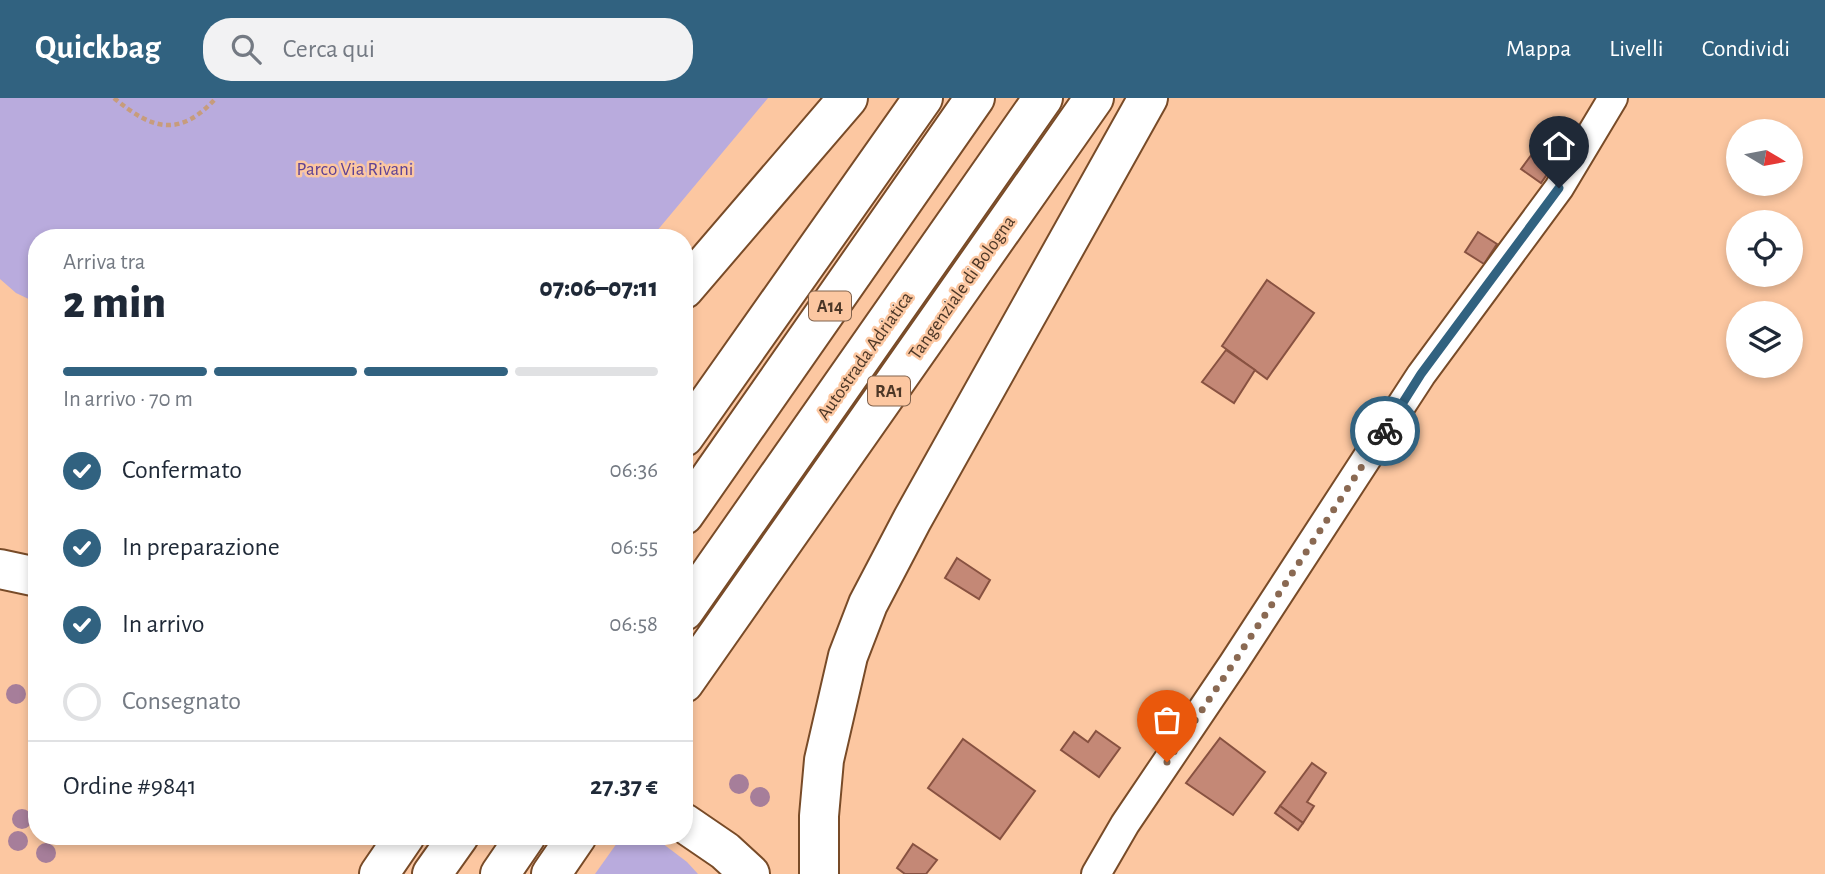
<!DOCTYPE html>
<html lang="it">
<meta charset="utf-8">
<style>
body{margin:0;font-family:"Alegreya Sans",sans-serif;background:#f2f2f3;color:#1f2937;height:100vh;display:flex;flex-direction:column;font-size:26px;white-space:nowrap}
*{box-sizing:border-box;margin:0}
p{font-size:23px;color:#747a83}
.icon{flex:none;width:38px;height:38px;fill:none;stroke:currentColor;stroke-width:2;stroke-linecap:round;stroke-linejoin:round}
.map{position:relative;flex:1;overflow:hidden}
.panel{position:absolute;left:28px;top:131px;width:665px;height:616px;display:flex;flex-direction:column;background:#fff;border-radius:28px;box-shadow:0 4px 10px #0003}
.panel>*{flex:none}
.needle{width:46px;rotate:100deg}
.tools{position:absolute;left:1726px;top:21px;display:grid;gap:14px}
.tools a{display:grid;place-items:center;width:77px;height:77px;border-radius:50%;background:#fff;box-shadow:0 4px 10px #0003;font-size:35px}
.pin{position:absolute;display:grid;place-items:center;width:60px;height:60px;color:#fff;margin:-72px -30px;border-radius:50% 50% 50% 0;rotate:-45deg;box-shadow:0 0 7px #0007}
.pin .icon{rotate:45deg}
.courier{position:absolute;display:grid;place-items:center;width:70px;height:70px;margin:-35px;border:5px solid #316280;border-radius:50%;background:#fff;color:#222;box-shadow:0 2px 9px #0007}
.overview em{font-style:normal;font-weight:800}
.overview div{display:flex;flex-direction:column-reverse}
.overview{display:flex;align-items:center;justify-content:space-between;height:119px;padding:0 35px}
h1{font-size:46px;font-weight:800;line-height:52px}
.bar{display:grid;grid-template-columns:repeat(4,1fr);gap:10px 7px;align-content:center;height:84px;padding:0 35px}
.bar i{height:9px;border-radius:5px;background:#e0e1e3}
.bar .active{background:#316280}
.bar p{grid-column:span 4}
.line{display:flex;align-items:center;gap:18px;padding:0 35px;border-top:2px solid #e0e1e3}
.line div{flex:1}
ol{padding:0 35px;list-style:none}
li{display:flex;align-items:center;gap:21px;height:77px}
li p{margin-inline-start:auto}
li .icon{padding:7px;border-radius:50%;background:#316280;color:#fff;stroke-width:4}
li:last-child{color:#747a83}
li i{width:38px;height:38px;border:4px solid #e0e1e3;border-radius:50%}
header{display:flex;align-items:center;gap:42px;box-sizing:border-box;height:98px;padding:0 35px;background:#316280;color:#fff}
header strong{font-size:33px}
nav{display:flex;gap:38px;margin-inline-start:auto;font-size:24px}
.search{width:490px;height:63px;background:#f2f2f3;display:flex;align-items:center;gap:18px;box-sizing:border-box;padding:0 24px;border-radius:28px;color:#747a83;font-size:26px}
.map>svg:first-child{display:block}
</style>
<header>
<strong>Quickbag</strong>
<div class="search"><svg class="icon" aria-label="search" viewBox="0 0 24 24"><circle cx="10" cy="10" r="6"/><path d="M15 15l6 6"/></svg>Cerca qui</div>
<nav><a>Mappa</a><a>Livelli</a><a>Condividi</a></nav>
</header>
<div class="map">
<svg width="1825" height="776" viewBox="0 0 1825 776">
<rect width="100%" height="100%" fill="#fcc7a1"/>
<g fill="#b9abdd">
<path d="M0 0H768L651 140H37V205L16 195 0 181Z"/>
<path d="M622 738 654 739 687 764 698 776H595Z"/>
</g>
<g fill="#c48876" stroke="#885241" stroke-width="2">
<path d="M1552 29 1570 43 1541 85 1521 71Z"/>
<path d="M1478 134 1497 146 1484 166 1465 154Z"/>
<path d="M1267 182 1314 215 1267 281 1222 248Z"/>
<path d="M1226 252 1255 272 1234 305 1202 284Z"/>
<path d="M957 460 990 482 979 501 945 480Z"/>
<path d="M1096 633 1120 650 1099 679 1061 652 1074 634 1088 644Z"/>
<path d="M1220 640 1265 674 1233 717 1186 685Z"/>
<path d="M963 641 1035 693 1000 741 928 690Z"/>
<path d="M1312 665 1326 675 1307 704 1314 708 1303 725 1280 708Z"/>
<path d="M1280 708 1303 725 1298 732 1275 715Z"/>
<path d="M913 746 937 762 926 776H905L897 770Z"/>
</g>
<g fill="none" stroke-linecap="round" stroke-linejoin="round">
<g stroke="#784b28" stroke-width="32">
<path id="street" d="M1096 776 1125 726 1233 566 1421 277 1559 90 1613 0"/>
</g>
<g stroke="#784b28" stroke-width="42">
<g id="primary">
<path d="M0 471 37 479"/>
<path d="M684 725 725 753 750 776"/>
</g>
</g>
<g stroke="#784b28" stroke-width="42">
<g id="highway">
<path d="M684 191 848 0"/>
<path d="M684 339 923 0"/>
<path d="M684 417 975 0"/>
<path d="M684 513 1043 0"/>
<path d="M684 585 1094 0"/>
<path d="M379 776 405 738"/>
<path d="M432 776 459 738"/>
<path d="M500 776 526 738"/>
<path d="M551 776 577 738"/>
<path d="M819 776V718L824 662 848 558 868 506 912 422 1148 0"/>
</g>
</g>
<path stroke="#c79c7c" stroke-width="4.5" stroke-dasharray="5 3.5" stroke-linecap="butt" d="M114 0C152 32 180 40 216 0"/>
<use href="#street" stroke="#fff" stroke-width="28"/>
<use href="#primary" stroke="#fff" stroke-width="38"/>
<use href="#highway" stroke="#fff" stroke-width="38"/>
</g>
<g fill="#a67e9a">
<circle cx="16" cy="596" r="10"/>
<circle cx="739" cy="686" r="10"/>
<circle cx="760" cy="699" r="10"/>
<circle cx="22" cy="721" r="10"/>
<circle cx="18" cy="743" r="10"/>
<circle cx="46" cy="755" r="10"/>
</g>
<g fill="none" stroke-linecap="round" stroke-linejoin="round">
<path stroke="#8a6952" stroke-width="7" stroke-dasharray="0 12.6" d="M1167 664 1233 566 1385 333"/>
<path stroke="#316280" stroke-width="9" d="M1385 333 1421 276 1559 90"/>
</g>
<g text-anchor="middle" stroke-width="5" stroke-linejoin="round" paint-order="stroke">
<g fill="#fcc7a1" stroke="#81624c" stroke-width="2">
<rect x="809" y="193.5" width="42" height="29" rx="5"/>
<rect x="868" y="278.5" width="42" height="29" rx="5"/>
</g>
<g font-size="18" font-weight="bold" fill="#4c3727">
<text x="830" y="214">A14</text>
<text x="889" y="299">RA1</text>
</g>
<g font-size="19" fill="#5f4294" stroke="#fcc7a1">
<text x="355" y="77">Parco Via Rivani</text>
</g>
<g font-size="19" fill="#4c3727" stroke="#fcc7a1">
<text transform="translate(961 189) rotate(-55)" y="7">Tangenziale di Bologna</text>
<text transform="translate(864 257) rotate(-55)" y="7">Autostrada Adriatica</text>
</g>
</g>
</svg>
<div class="tools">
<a><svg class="needle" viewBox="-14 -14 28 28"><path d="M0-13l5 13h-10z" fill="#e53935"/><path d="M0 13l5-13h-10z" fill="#747a83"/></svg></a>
<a><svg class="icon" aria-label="locate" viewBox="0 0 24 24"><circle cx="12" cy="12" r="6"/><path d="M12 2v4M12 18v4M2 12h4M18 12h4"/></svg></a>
<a><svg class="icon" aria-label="layers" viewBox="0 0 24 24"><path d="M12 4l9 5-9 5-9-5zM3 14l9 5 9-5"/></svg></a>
</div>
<div class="pin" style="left:1167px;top:664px;background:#ea580c"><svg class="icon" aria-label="bag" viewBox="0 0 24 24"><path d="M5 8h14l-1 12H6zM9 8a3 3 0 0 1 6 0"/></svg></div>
<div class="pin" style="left:1559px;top:90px;background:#1f2937"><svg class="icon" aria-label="home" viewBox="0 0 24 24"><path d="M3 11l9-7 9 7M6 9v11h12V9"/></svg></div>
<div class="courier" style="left:1385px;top:333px"><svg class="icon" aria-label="bike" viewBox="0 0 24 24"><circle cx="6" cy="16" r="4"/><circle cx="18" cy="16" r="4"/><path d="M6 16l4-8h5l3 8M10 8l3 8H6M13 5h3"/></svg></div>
<section class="panel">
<div class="overview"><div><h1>2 min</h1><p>Arriva tra</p></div><em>07:06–07:11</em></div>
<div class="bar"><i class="active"></i><i class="active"></i><i class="active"></i><i></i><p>In arrivo · 70 m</p></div>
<ol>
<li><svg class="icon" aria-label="check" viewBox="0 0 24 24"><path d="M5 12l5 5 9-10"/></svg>Confermato<p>06:36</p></li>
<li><svg class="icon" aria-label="check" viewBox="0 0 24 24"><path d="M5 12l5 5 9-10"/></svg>In preparazione<p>06:55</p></li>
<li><svg class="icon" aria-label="check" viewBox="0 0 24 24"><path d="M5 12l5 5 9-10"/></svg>In arrivo<p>06:58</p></li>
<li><i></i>Consegnato</li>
</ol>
<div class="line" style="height:91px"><div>Ordine #9841</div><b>27.37 €</b></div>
</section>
</div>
